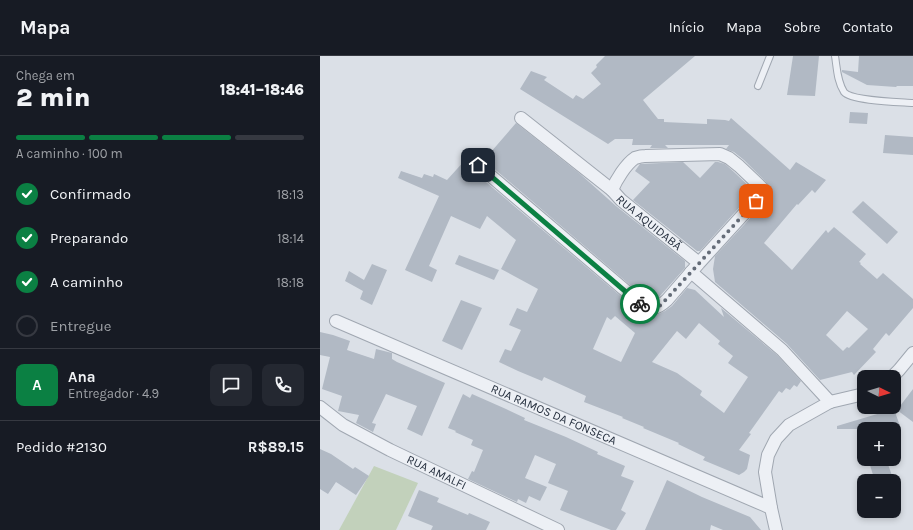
<!DOCTYPE html>
<html lang="pt">
<meta charset="utf-8">
<style>
body{margin:0;font-family:Karla,sans-serif;background:#242831;color:#f1f3f6;height:100vh;display:flex;flex-direction:column;font-size:15px;white-space:nowrap}
*{box-sizing:border-box;margin:0}
p{font-size:13px;color:#9ea1a6}
.icon{flex:none;width:22px;height:22px;fill:none;stroke:currentColor;stroke-width:2;stroke-linecap:round;stroke-linejoin:round}
.map{position:relative;flex:1;overflow:hidden}
.drawer{display:flex;flex-direction:column;background:#171b24;width:320px}
.drawer>*{flex:none}
.needle{width:26px;rotate:95deg}
.buttons{position:absolute;left:537px;top:314px;display:grid;gap:8px}
.buttons a{display:grid;place-items:center;width:44px;height:44px;border-radius:8px;background:#171b24;box-shadow:0 2px 6px #0003;font-size:20px}
.pin{position:absolute;display:grid;place-items:center;width:34px;height:34px;color:#fff;margin:-17px;border-radius:8px;box-shadow:0 2px 6px #0006}
.courier{position:absolute;display:grid;place-items:center;width:40px;height:40px;margin:-20px;border:3px solid #0b8043;border-radius:50%;background:#fff;color:#222;box-shadow:0 1px 5px #0007}
.head em{font-style:normal;font-weight:800}
.head div{display:flex;flex-direction:column-reverse}
.head{display:flex;align-items:center;justify-content:space-between;height:68px;padding:0 16px}
h1{font-size:26px;font-weight:800;line-height:30px}
.bar{display:grid;grid-template-columns:repeat(4,1fr);gap:6px 4px;align-content:center;height:48px;padding:0 16px}
.bar i{height:5px;border-radius:3px;background:#363941}
.bar .on{background:#0b8043}
.bar p{grid-column:span 4}
.line{display:flex;align-items:center;gap:10px;padding:0 16px;border-top:1px solid #363941}
.line div{flex:1}
.round{display:grid;place-items:center;flex:none;width:42px;height:42px;border-radius:8px;background:#242831}
ol{padding:0 16px;list-style:none}
li{display:flex;align-items:center;gap:12px;height:44px}
li p{margin-inline-start:auto}
li .icon{padding:4px;border-radius:50%;background:#0b8043;color:#fff;stroke-width:4}
li:last-child{color:#9ea1a6}
li i{width:22px;height:22px;border:2px solid #363941;border-radius:50%}
header{display:flex;align-items:center;gap:24px;box-sizing:border-box;height:56px;padding:0 20px;background:#171b24;border-bottom:1px solid #363941}
header strong{font-size:19px}
nav{display:flex;gap:22px;margin-inline-start:auto;font-size:14px}
main{display:flex;flex:1;min-height:0}
.map>svg:first-child{display:block}
</style>
<header>
<strong>Mapa</strong>
<nav><a>Início</a><a>Mapa</a><a>Sobre</a><a>Contato</a></nav>
</header>
<main>
<section class="drawer">
<div class="head"><div><h1>2 min</h1><p>Chega em</p></div><em>18:41–18:46</em></div>
<div class="bar"><i class="on"></i><i class="on"></i><i class="on"></i><i></i><p>A caminho · 100 m</p></div>
<ol>
<li><svg class="icon" aria-label="check" viewBox="0 0 24 24"><path d="M5 12l5 5 9-10"/></svg>Confirmado<p>18:13</p></li>
<li><svg class="icon" aria-label="check" viewBox="0 0 24 24"><path d="M5 12l5 5 9-10"/></svg>Preparando<p>18:14</p></li>
<li><svg class="icon" aria-label="check" viewBox="0 0 24 24"><path d="M5 12l5 5 9-10"/></svg>A caminho<p>18:18</p></li>
<li><i></i>Entregue</li>
</ol>
<div class="line" style="height:72px"><b class="round" style="background:#0b8043;color:#fff">A</b><div><b>Ana</b><p>Entregador · 4.9</p></div><a class="round"><svg class="icon" aria-label="chat" viewBox="0 0 24 24"><path d="M4 5h16v11H9l-5 4z"/></svg></a><a class="round"><svg class="icon" aria-label="phone" viewBox="0 0 24 24"><path d="M5 4h4l2 5-3 2q2 4 5 5l2-3 5 2v4C11 20 4 13 5 4z"/></svg></a></div>
<div class="line" style="height:52px"><div>Pedido #2130</div><b>R$89.15</b></div>
</section>
<div class="map">
<svg width="593" height="474" viewBox="0 0 593 474">
<rect width="100%" height="100%" fill="#dbe0e7"/>
<path fill="#c2d1bb" d="M54 410 98 427 76 474H19Z"/>
<g fill="#b1b9c4" fill-rule="evenodd">
<path d="M285 0H375L323 44 338 63H344V66L387 68V63L405 64 409 65 411 62 470 114 476 106 506 124 495 137 492 134 478 149 477 148 444 187 472 214 506 174 508 177 514 171 546 198 539 206 541 207 540 208 557 223 563 217 593 243V252L569 280 566 277 553 293 556 296 534 319 532 316 500 324 467 288 395 226 393 213 395 200 446 145 449 137V133L446 126 424 104 414 96 406 93 409 89H345L348 92H330L332 89H312L313 83H295L288 88 200 33 211 15 227 21 224 24 253 43 256 39 263 43 281 28 271 17 277 11 276 9ZM527 255 548 273 529 292 527 291 523 295 506 279Z"/>
<path d="M473 0H499L495 40 467 39Z"/>
<path d="M539 0H593V30H577L576 31 547 29 522 16V14L538 16Z"/>
<path d="M530 56 548 57 547 68 529 67Z"/>
<path d="M196 67 259 117 296 150 365 205V212L339 241 332 244 324 241 164 104Z"/>
<path d="M565 79 593 81V99L563 97Z"/>
<path d="M146 103 151 108V111L153 115 316 253 325 258 330 259 339 258 345 255 352 250 367 232 375 234 404 261 401 252 457 299 481 325 477 331 474 329 470 334 466 332 462 337 459 335 429 377 431 378 419 394 430 399 427 413 424 416 419 419 383 404 385 401 358 388 359 387 323 372 324 371 302 362 303 361 264 346 266 340 224 321 222 325 198 315 179 306 185 293 191 295 201 274 189 269 197 252 207 256 218 233 181 213 196 184 167 160 160 173 131 160 109 210 117 214 112 226 85 214 119 140 78 122 81 115 102 122 104 118 113 121 114 118 127 124ZM295 260 315 277 301 306 273 293 287 261 291 264ZM379 267 400 285 398 288 413 300 408 307 428 321 404 357 380 339 382 335 357 317 332 306 357 275 366 283Z"/>
<path d="M363 106 380 122 395 106H398L405 108 414 116 434 135 380 195H377L313 144 330 126 315 115 320 108Z"/>
<path d="M543 145 578 176 567 188 532 156Z"/>
<path d="M139 199 179 214 174 224 135 208Z"/>
<path d="M52 208 67 214 52 249 40 243 43 235 25 225 29 215 44 224Z"/>
<path d="M141 244 162 252 142 294 122 285Z"/>
<path d="M0 276 13 279 30 285 27 294 54 303 56 293 72 297V303L77 306 125 327 102 380 87 373 97 350 66 338 52 367 56 368 53 376 36 367 39 359 18 355 22 340 2 333 10 301 0 299Z"/>
<path d="M593 333V366L577 354Z"/>
<path d="M143 338 150 342 152 338 186 353 205 362 204 364 246 381 278 396 277 398 305 410 301 420 314 425 301 454 306 457 296 474H291L240 454 248 435 228 427 236 408 215 399 205 422 227 431 220 445 209 440 206 447 198 443 197 446 148 423 152 415 154 416 163 394 151 389 153 384 135 376 136 375 128 372Z"/>
<path d="M574 353 581 373H517V370Z"/>
<path d="M0 393 11 398 33 413 35 411 49 420 36 439 16 426 8 438 0 433Z"/>
<path d="M548 403H566L574 425H555Z"/>
<path d="M347 424 382 441 430 461 441 474H403L391 469 390 474H325Z"/>
<path d="M99 434 119 442 117 446 148 459 149 457 170 466 166 474H111L113 470 88 460Z"/>
</g>
<g fill="none" stroke-linecap="round" stroke-linejoin="round">
<g stroke="#a0a7b1" stroke-width="8">
<g id="service">
<path d="M515 0C517 12 517 25 524 36 531 45 580 46 593 47"/>
<path d="M438 30 450 0"/>
</g>
</g>
<g stroke="#a0a7b1" stroke-width="14">
<g id="minor">
<path d="M201 62 292 134"/>
<path id="s1" d="M158 109 320 247C332 255 337 253 347 244L379 207 440 140 442 135 441 131 419 110 409 102 400 98 325 100C322 100 318 101 315 102 306 108 296 124 292 134L301 144 379 207"/>
<path d="M371 216 462 294 510 346"/>
<path id="s2" d="M16 265 451 452"/>
<path d="M572 321 579 314 593 297"/>
<path id="s3" d="M0 351 23 369 70 394 238 474"/>
<path d="M456 474 451 452 445 416 448 399 456 383 469 369 510 346 544 338"/>
</g>
</g>
<use href="#service" stroke="#edf0f5" stroke-width="6"/>
<use href="#minor" stroke="#edf0f5" stroke-width="12"/>
</g>
<g fill="none" stroke-linecap="round" stroke-linejoin="round">
<path stroke="#646c78" stroke-width="4" stroke-dasharray="0 7.2" d="M320 248C329 253 332 254 341 249L436 145"/>
<path stroke="#0b8043" stroke-width="5" d="M158 109 320 248"/>
</g>
<g text-anchor="middle" stroke-width="4" stroke-linejoin="round" paint-order="stroke">
<g font-size="12" fill="#242e3d" stroke="#eaeff4">
<text dy="4" stroke="none"><textPath href="#s1" startOffset="620">RUA AQUIDABÃ</textPath></text>
<text dy="4" stroke="none"><textPath href="#s2" startOffset="237">RUA RAMOS DA FONSECA</textPath></text>
<text dy="4" stroke="none"><textPath href="#s3" startOffset="134">RUA AMALFI</textPath></text>
</g>
</g>
</svg>
<div class="buttons">
<a><svg class="needle" viewBox="-14 -14 28 28"><path d="M0-13l5 13h-10z" fill="#e53935"/><path d="M0 13l5-13h-10z" fill="#9ea1a6"/></svg></a>
<a>+</a>
<a>−</a>
</div>
<div class="pin" style="left:436px;top:145px;background:#ea580c"><svg class="icon" aria-label="bag" viewBox="0 0 24 24"><path d="M5 8h14l-1 12H6zM9 8a3 3 0 0 1 6 0"/></svg></div>
<div class="pin" style="left:158px;top:109px;background:#1f2937"><svg class="icon" aria-label="home" viewBox="0 0 24 24"><path d="M3 11l9-7 9 7M6 9v11h12V9"/></svg></div>
<div class="courier" style="left:320px;top:248px"><svg class="icon" aria-label="bike" viewBox="0 0 24 24"><circle cx="6" cy="16" r="4"/><circle cx="18" cy="16" r="4"/><path d="M6 16l4-8h5l3 8M10 8l3 8H6M13 5h3"/></svg></div>
</div>
</main>
